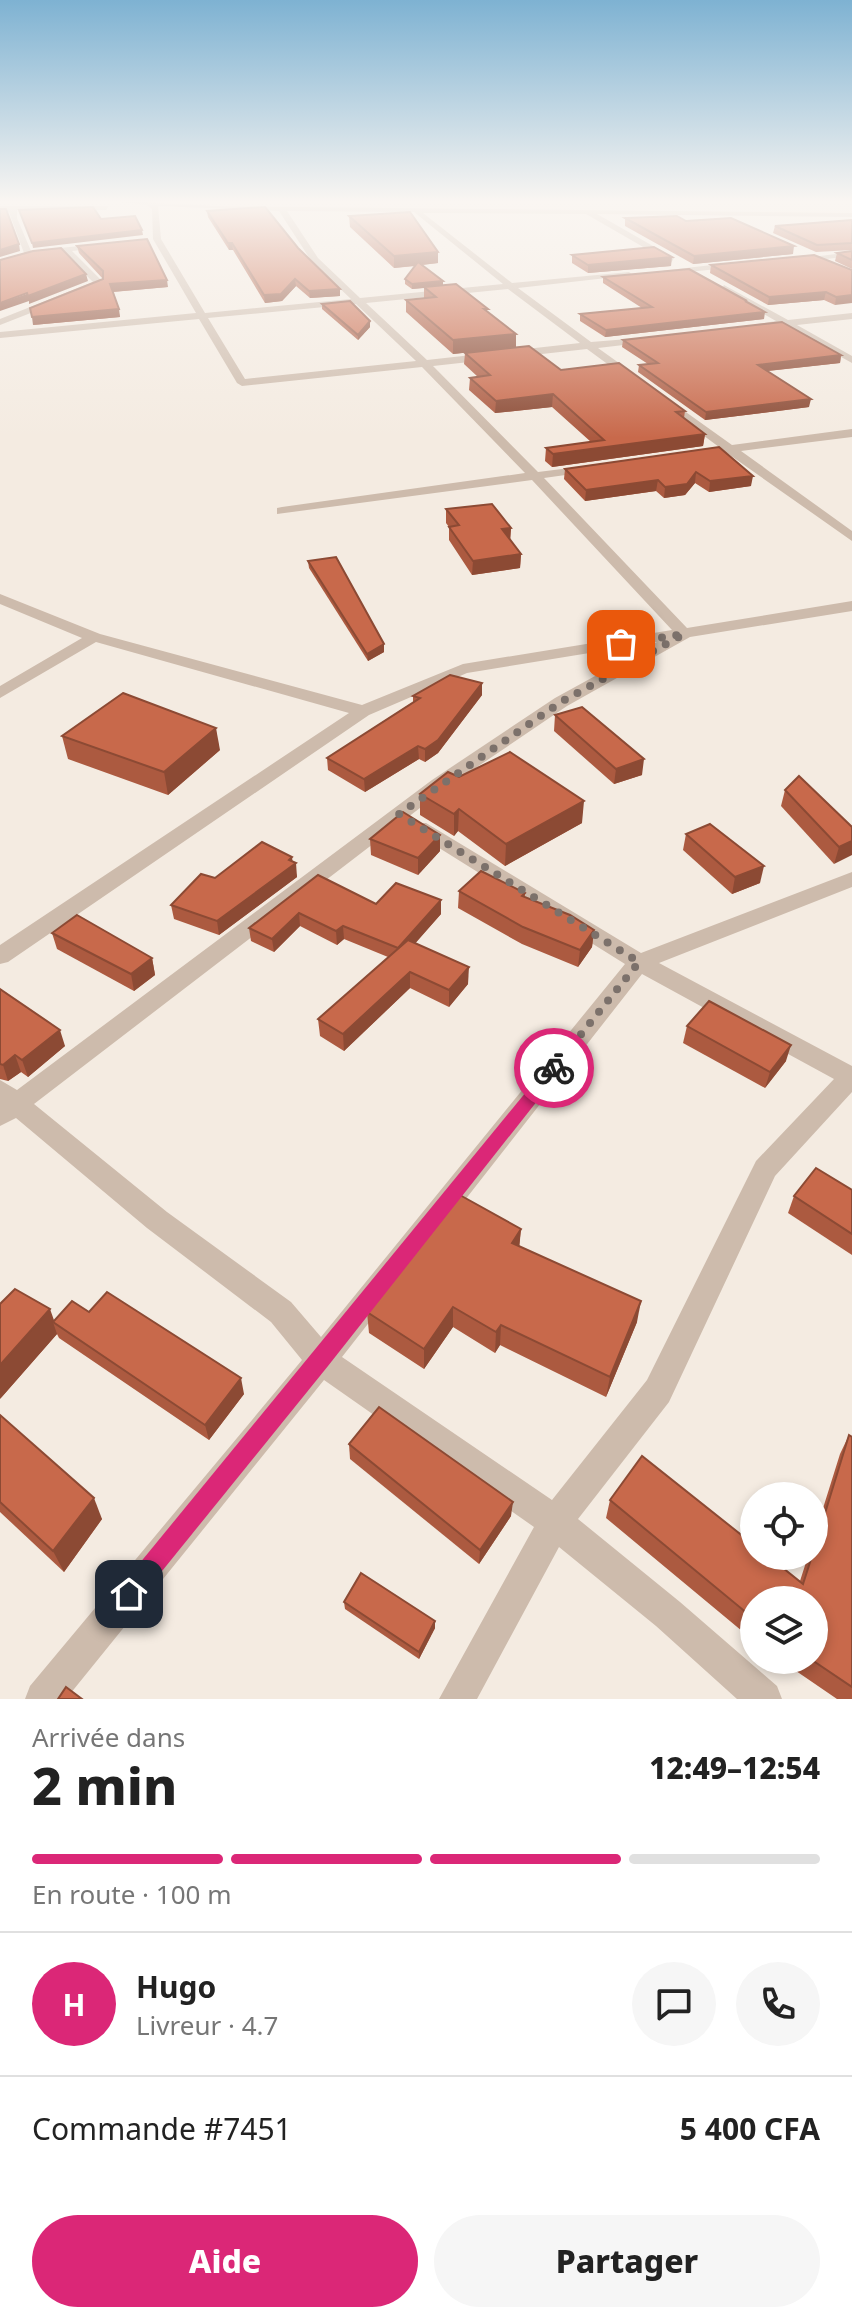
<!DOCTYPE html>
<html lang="fr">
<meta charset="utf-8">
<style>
body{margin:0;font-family:"Noto Sans",sans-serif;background:#f6f6f6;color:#222;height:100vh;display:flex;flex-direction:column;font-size:30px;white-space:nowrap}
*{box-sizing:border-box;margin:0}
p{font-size:26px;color:#767676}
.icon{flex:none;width:44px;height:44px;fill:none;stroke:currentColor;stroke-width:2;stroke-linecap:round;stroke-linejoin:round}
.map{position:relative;height:1699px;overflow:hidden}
.side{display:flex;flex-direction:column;background:#fff;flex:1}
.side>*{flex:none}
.tools{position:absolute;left:740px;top:1482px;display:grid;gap:16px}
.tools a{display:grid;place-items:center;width:88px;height:88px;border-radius:50%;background:#fff;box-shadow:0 4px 12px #0003;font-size:40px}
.pin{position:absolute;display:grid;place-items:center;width:68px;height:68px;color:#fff;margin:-34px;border-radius:16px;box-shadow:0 4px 12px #0006}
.courier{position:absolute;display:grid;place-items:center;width:80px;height:80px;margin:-40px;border:6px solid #db2777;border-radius:50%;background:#fff;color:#222;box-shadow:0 2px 10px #0007}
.head em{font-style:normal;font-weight:800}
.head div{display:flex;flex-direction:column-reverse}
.head{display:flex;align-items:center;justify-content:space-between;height:136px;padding:0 32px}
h1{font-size:52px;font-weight:800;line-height:60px}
.bar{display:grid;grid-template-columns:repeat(4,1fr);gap:12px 8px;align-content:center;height:96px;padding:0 32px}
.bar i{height:10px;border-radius:6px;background:#e0e0e0}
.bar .selected{background:#db2777}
.bar p{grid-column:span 4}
.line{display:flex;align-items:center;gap:20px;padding:0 32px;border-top:2px solid #e0e0e0}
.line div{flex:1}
.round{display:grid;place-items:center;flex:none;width:84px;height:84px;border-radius:42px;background:#f6f6f6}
.button{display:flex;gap:16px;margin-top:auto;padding:16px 32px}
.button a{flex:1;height:92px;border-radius:48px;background:#db2777;color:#fff;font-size:32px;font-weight:800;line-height:92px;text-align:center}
.button a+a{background:#f6f6f6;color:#222}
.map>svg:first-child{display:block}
</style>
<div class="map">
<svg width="852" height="1699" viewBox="0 0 852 1699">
<rect width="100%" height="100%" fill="#f4ebe1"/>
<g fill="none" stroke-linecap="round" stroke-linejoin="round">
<g fill="#cdbbac" fill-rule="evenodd">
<path d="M101 200 215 206 852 213V217L597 214 674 258 671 263 586 214 423 213 512 283 629 272 633 275 518 288 591 342 653 337V341L649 342 598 348 640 378V382H632L587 349 433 366 538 472 594 465V471L544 478 687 628 852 601V611L690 637 567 706 446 788 34 1104 167 1212 291 1302 321 1337 625 964 412 831 409 827 412 823H426L641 953 852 872V887L659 963 852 1066V1092L775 1176 669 1402 578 1519 680 1602 777 1686 782 1699H737L656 1626 559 1547 477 1699H439L534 1527 324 1380 66 1699H25L30 1686 302 1360 271 1322 147 1228 16 1118 0 1126V1080L17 1090 432 780 555 698 657 642 467 673 369 715 8 962 0 964V945L349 713 96 642 0 698V686L82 638 0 604V594L100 634 362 705 463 664 672 630 532 480 277 514V508L282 507 525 473 422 367 242 386 237 383 199 319 0 338V332L196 313 153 239 152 209 147 205ZM158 206 279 211 312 262 351 299 205 313 161 239ZM287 211 414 212 503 284 360 298 318 258ZM508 289 580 343 427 360 366 303ZM356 304 416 361 245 379 208 318ZM642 974 834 1079 756 1161 647 1380 552 1500 342 1357Z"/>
<path d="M0 206H109L106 210H17V218L31 251 108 243 105 247 72 251 102 281V285L0 325V319L93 282 63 252 34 255 0 266V260L24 253 9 212 0 214Z"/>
<path d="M852 252V256L792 263 788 260Z"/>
<path d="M737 262 740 267 665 274 661 271Z"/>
<path d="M724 285 788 320 852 313V319L797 325 852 356V363L785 326 757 328V324L776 321 721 290Z"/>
<path d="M661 400H669L732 445 852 429V437L741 451 852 531V541L727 453 693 456V450L719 447 661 404Z"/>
</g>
</g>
<g fill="#ac5a40">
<path d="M207 211 298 248 340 289V296L310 298 296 286 282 301 265 303 233 250H229L208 217Z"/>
<path d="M349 216 438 263 422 265 443 285 487 312 516 334V347L453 354 406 312V300L424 298V288L412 289 405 284V279L416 266 394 268 350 227Z"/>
<path d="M625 218 686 221 793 254 693 264 625 226Z"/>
<path d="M852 220V250L816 252 773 233 775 226Z"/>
<path d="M77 246 168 287 113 292 120 317 33 325 103 279 79 253Z"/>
<path d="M852 251V269L835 261 837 253Z"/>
<path d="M572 255 671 266 588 273 572 263Z"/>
<path d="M711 265 852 270 835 305 824 300 768 305 710 273Z"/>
<path d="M603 277 747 301V303L764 319 605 337 580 321V314L642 308 603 283Z"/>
<path d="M322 304 370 321V327L358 340 322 309Z"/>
<path d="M623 340 841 355 840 363 768 371 809 407 705 420 638 372 639 365 648 364 622 347Z"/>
<path d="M465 353 561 370 685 411 684 418 705 434 703 446 552 467 545 461 546 448 591 442 552 407 495 413 469 390 470 378 478 377 464 364Z"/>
<path d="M719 447 751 486 709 492 695 483 685 495 664 498 656 491 585 501 564 479 565 469Z"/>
<path d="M446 509 511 528 510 540 521 554 520 568 472 575 449 540V527L446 523Z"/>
<path d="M308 561 384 652 368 661 309 568Z"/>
<path d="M482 695 438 753 425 762 419 759 365 792 328 770 327 758 413 702V696Z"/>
<path d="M555 715 642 775 614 784 554 731Z"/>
<path d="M62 736 220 750 168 795 68 759Z"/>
<path d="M459 777 582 823 505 866 458 831 454 836 420 815V794Z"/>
<path d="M785 790 852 827 834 864 781 806Z"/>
<path d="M686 834 760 883 732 894 683 850Z"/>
<path d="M370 839 440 851 418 875 371 855Z"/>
<path d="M293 862 297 877 219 935 174 919 171 905 215 878Z"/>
<path d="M318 875 376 904 441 900V914L415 943 468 984 449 1007 410 988 344 1051 320 1036 318 1019 388 957 344 939 337 945 300 926 274 952 251 941 249 928Z"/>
<path d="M459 891 525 893V898L594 930 592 947 578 967 522 944 458 908Z"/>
<path d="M52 933 152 958 155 975 134 991 57 949Z"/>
<path d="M0 989 65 1046 28 1077 21 1072 8 1081 0 1079Z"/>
<path d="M687 1026 786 1061 765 1088 683 1043Z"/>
<path d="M852 1190V1255L788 1213 794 1196Z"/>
<path d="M521 1229 519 1246 637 1322 606 1397 500 1345 495 1353 453 1327 424 1369 369 1333 367 1312Z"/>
<path d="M89 1312 244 1394 209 1440 59 1338 57 1334 0 1399 54 1320Z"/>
<path d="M0 1415 102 1519 64 1572 0 1512Z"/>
<path d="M849 1435 852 1437V1699H837L780 1660H814L754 1600V1641L606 1518 610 1500 800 1581 808 1556H814V1537L840 1454Z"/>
<path d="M349 1444 511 1516 479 1564 350 1459Z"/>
<path d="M344 1602 435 1621V1628L419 1659 345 1609Z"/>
</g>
<g fill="#8c4a34">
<path d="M142 230 143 235 33 248 32 243Z"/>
<path d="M228 243H232L233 250H229Z"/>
<path d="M19 244 20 251 0 257V250Z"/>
<path d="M794 246 793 254 693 264 694 256Z"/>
<path d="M438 252V263L394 268V256Z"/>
<path d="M672 257 671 266 588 273V265Z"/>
<path d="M86 274 88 281 29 304V301L0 311V303Z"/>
<path d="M295 279 296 286 282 301 265 303 264 295Z"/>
<path d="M167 280 168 287 111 292 110 284Z"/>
<path d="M443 281V286L412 289V284Z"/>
<path d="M340 289V296L310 298 309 291Z"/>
<path d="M826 292 824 300 768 305 769 297Z"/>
<path d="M852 295V303L835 305 836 297Z"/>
<path d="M119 309 120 317 33 325 32 317Z"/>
<path d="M765 312 764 319 605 337 606 330Z"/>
<path d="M370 321V327L358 340V335Z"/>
<path d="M516 334V347L453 354V340Z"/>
<path d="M841 355 840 363 757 372 758 365Z"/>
<path d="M553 394 552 407 495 413 496 401Z"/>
<path d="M811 399 809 407 705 420 706 412Z"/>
<path d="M705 434 703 446 552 467 553 454Z"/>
<path d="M696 472 695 483 685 495 664 498 665 487Z"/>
<path d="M753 476 751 486 709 492 710 481Z"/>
<path d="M658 480 656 491 585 501 586 490Z"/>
<path d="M511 528 510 542 502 529Z"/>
<path d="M521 554 520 568 472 575 473 561Z"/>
<path d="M384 644V652L368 661 367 654Z"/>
<path d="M482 683V695L438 753 425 762V749Z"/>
<path d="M216 728 220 750 168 795 164 772Z"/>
<path d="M418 746 419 759 365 792 364 779Z"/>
<path d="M644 759 642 775 614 784 616 769Z"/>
<path d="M584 801 582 823 505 866 506 844Z"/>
<path d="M459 809 458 831 454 836V814Z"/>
<path d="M440 835V851L418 875V858Z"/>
<path d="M852 841V855L834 864 839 847Z"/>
<path d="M292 857 293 865 296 863 297 877 219 935 217 921Z"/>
<path d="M764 866 760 883 732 894 735 877Z"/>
<path d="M441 900V914L399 962V948Z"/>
<path d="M299 913 300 926 274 952 272 939Z"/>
<path d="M343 926 344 939 337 945 336 931Z"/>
<path d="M594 930 592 947 578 967 580 950Z"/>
<path d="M152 958 155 975 134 991 131 974Z"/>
<path d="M469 967 468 984 449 1007V990Z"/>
<path d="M410 972V988L344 1051 343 1034Z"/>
<path d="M60 1030 65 1046 28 1077 22 1060Z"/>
<path d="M791 1045 786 1061 765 1088 770 1072Z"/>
<path d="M15 1055 21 1072 8 1081 3 1065Z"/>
<path d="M521 1229 519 1250 512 1243Z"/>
<path d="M641 1301 637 1322 606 1397 610 1377Z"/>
<path d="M453 1307V1327L424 1369V1349Z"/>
<path d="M50 1309 55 1323 53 1322 57 1334 0 1399V1365Z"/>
<path d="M501 1325 500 1345 495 1353 496 1332Z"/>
<path d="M241 1378 244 1394 209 1440 205 1425Z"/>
<path d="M94 1498 102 1519 64 1572 53 1551Z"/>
<path d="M513 1502 511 1516 479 1564 480 1550Z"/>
<path d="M435 1621V1628L419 1659V1652Z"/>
</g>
<g fill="#c8694b" stroke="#8c4a34" stroke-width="2">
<path d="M93 207 101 219 135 216 142 230 32 243 19 210Z"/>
<path d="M265 207 298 248 340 289 309 291 295 279 281 294 264 295 232 243H228L207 211Z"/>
<path d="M0 209H6L19 244 0 250Z"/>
<path d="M410 212 438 252 394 256 349 216Z"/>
<path d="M677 216 686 221 731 218 794 246 694 256 625 218Z"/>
<path d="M852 220V243L817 245 775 226Z"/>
<path d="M147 239 167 280 110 284 119 309 32 317 30 308 103 279V271L77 246Z"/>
<path d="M654 247 672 257 588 265 572 255Z"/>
<path d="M61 248 86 274 28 296 27 293 0 303V260L33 251Z"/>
<path d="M852 251V260L837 253Z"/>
<path d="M814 255 852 270V295L836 297 826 292 769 297 711 265Z"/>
<path d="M418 262 443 281 412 284 405 279Z"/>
<path d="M689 269 747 301H745L765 312 606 330 580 314 652 307 603 277Z"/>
<path d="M456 284 488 309H484L516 334 453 340 406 300 436 297 424 287Z"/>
<path d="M350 301 370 321 358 335 322 304Z"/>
<path d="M782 322 841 355 758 365 811 399 706 412 639 365 658 363 623 340Z"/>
<path d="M529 346 561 370 619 363 685 411 676 412 705 434 553 454 546 448 604 440 553 394 496 401 470 378 490 375 465 353Z"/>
<path d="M719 447 753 476 710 481 696 472 687 484 665 487 658 480 586 490 565 469Z"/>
<path d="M492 504 511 528 502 529 521 554 473 561 449 527 459 525 446 509Z"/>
<path d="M336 557 384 644 367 654 308 561Z"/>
<path d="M450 675 482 683 438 740 425 749 418 746 364 779 327 758 420 698 413 696Z"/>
<path d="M123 693 216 728 164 772 62 736Z"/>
<path d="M582 707 644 759 616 769 555 715Z"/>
<path d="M510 752 584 801 506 844 459 809 454 814 420 794 448 772 459 777Z"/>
<path d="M799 776 852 827V841L839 847 785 790Z"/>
<path d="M403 812 440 835 418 858 370 839Z"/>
<path d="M710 824 764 866 735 877 686 834Z"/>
<path d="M262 842 292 857 289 860 296 863 217 921 171 905 201 874 215 878Z"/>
<path d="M481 871 525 893 522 896 570 915 594 930 580 950 523 927 459 891Z"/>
<path d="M318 875 376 904 396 883 441 900 398 948 343 926 336 931 299 913 272 939 249 928Z"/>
<path d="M77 915 152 958 131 974 52 933Z"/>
<path d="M408 940 469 967 449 990 410 972 343 1034 318 1019Z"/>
<path d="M0 989 60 1030 22 1060 15 1055 3 1065 0 1064Z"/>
<path d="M709 1001 791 1045 770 1072 687 1026Z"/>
<path d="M816 1168 852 1190V1234L794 1196Z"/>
<path d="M458 1194 521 1229 512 1243 641 1301 610 1377 501 1325 496 1332 453 1307 424 1349 367 1312Z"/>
<path d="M15 1289 50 1309 0 1365V1304Z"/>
<path d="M107 1292 241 1378 205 1425 53 1322 72 1301 89 1312Z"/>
<path d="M379 1407 513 1502 480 1550 349 1444Z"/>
<path d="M0 1415 94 1498 53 1551 0 1502Z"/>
<path d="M849 1435 852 1437V1687L812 1660H814V1600H754V1619L610 1500 642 1456 754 1545V1556H768L803 1584 812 1556H814V1549Z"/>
<path d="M361 1573 435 1621 419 1652 344 1602Z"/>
<path d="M66 1687 82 1699H58Z"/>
</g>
<linearGradient id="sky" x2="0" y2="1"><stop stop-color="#7eb2d2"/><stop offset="0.46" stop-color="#faf6f2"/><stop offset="1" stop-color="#faf6f2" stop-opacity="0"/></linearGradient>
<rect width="852" height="438" fill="url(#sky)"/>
<path fill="#db2777" d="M554 1062 560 1064V1072L328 1366 137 1602 129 1605 121 1602 117 1594 121 1586 549 1064Z"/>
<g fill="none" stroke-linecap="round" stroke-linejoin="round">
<path stroke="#7c716b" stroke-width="8" stroke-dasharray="0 14.4" d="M554 1068 639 962 399 814 561 702 684 634 621 644"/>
</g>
</svg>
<div class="tools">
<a><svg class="icon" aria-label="locate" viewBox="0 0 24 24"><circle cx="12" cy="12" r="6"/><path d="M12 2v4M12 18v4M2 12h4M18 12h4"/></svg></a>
<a><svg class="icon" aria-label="layers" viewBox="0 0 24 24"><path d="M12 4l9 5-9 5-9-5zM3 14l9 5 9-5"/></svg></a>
</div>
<div class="pin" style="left:621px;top:644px;background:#ea580c"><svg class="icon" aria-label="bag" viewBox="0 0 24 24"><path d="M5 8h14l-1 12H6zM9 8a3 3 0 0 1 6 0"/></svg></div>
<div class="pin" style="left:129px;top:1594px;background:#1f2937"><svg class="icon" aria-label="home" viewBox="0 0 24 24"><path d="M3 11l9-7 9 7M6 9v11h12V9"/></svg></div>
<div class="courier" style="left:554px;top:1068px"><svg class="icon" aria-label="bike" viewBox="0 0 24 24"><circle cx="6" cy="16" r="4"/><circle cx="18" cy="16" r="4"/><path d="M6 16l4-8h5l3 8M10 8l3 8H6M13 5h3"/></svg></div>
</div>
<section class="side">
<div class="head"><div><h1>2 min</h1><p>Arrivée dans</p></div><em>12:49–12:54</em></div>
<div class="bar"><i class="selected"></i><i class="selected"></i><i class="selected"></i><i></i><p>En route · 100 m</p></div>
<div class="line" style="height:144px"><b class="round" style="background:#db2777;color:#fff">H</b><div><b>Hugo</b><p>Livreur · 4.7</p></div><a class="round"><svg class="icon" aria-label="chat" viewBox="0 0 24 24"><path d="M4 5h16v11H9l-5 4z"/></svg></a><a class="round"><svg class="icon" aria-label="phone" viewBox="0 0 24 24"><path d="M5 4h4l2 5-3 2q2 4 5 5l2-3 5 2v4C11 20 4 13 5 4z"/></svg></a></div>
<div class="line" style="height:104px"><div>Commande #7451</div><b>5 400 CFA</b></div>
<div class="button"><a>Aide</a><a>Partager</a></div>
</section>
